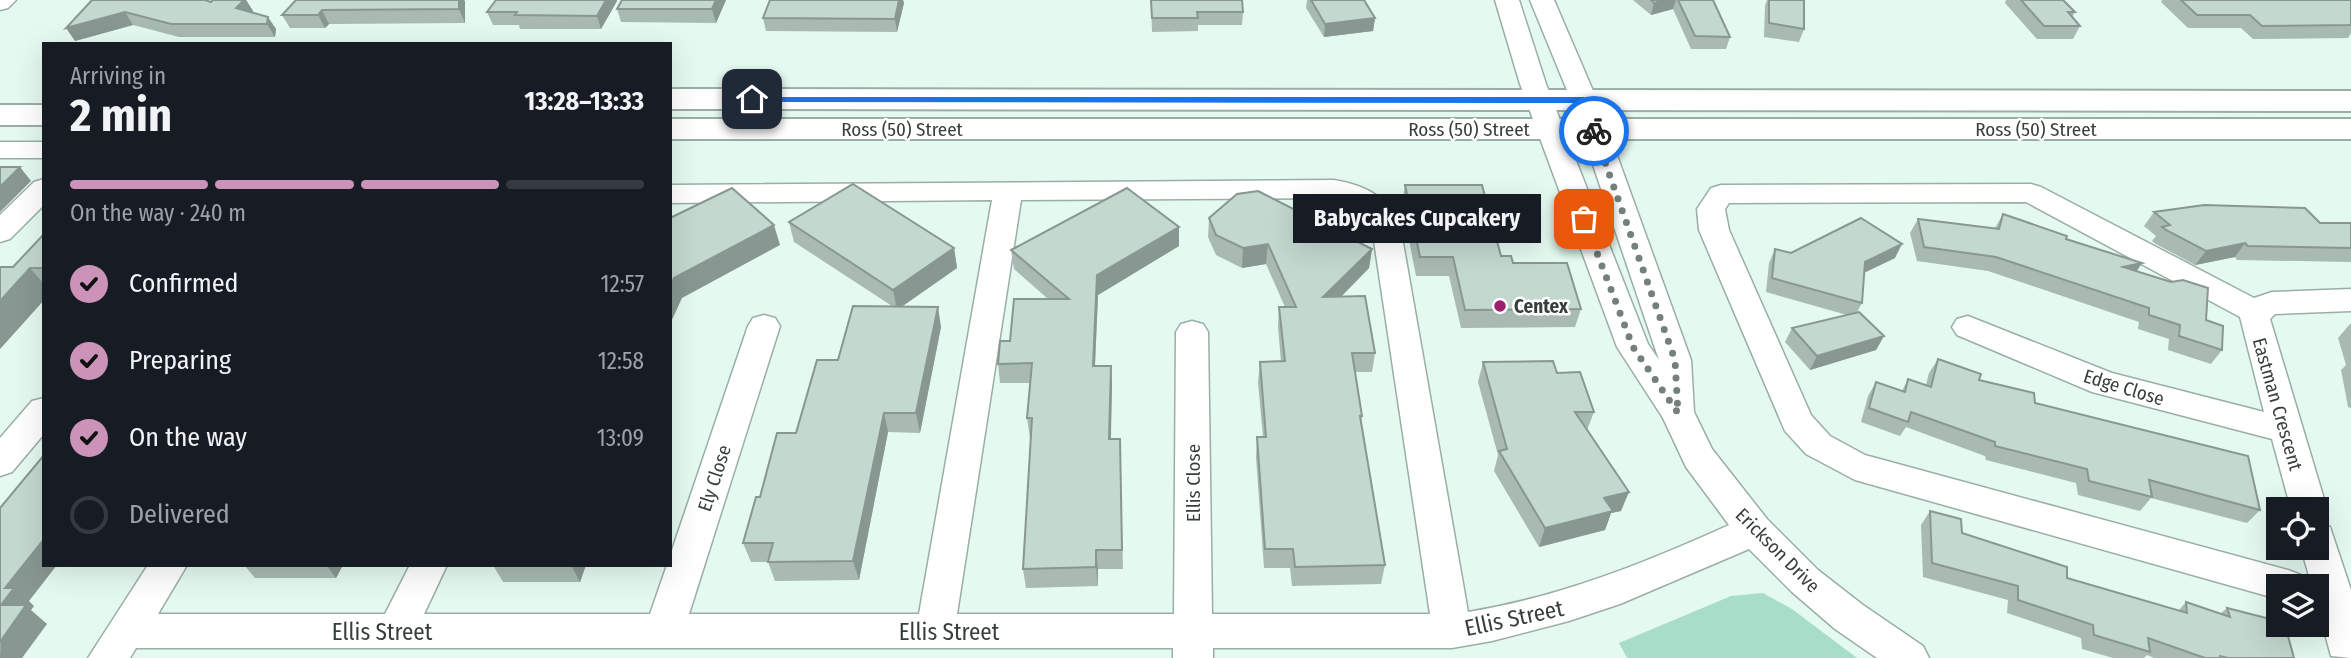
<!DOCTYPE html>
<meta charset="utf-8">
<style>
body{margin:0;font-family:"Fira Sans Condensed",sans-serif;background:#242831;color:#f1f3f6;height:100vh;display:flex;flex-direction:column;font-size:26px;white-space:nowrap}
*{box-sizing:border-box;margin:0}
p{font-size:23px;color:#9ea1a6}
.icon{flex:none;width:38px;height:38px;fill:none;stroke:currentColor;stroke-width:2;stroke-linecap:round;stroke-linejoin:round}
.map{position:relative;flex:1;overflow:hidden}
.drawer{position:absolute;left:42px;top:42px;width:630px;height:525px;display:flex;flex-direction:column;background:#171b24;border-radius:0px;box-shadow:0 7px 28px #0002}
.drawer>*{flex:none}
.fabs{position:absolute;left:2266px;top:497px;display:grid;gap:14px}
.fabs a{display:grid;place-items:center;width:63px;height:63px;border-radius:0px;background:#171b24;box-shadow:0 7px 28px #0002;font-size:35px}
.pin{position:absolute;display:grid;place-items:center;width:60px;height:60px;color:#fff;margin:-30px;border-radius:14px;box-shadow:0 4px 10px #0006}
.courier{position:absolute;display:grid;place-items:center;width:70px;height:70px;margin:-35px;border:5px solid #1a73e8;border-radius:50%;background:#fff;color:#222;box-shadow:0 2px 9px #0007}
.bubble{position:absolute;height:49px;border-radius:0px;background:#171b24;box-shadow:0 7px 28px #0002;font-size:23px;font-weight:700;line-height:49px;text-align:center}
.headline em{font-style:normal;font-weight:700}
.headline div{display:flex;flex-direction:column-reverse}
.headline{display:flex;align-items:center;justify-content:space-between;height:119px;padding:0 28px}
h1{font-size:46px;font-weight:700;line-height:52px}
.bar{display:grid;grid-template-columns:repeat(4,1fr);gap:10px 7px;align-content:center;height:84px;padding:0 28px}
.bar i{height:9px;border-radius:5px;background:#363941}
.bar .on{background:#cc93b9}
.bar p{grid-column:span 4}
ol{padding:0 28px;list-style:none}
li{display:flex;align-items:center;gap:21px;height:77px}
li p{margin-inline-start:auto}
li .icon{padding:7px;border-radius:50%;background:#cc93b9;color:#111;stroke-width:4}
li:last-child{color:#9ea1a6}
li i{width:38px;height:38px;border:4px solid #363941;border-radius:50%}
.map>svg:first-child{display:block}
</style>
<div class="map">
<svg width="2351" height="658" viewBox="0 0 2351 658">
<rect width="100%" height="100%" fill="#e4f9f0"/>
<path fill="#a8dec8" d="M1763 593 1792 609 1857 658H1627L1619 643 1731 596Z"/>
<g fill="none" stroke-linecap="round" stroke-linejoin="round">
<g stroke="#9aaea5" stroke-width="3">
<g id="minor">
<path d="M0 0H16L8 8 0 10Z"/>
<path d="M1495 0H1519L1546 84 1648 344 1659 360 1571 100 1530 0H1554L1597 100 1691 360 1694 412 1712 449 1767 519 1818 570 1863 605 1923 646 1929 658H1877L1835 629 1792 592 1749 549 1620 604 1569 621 1492 641 1452 648H1213V658H1173V648H136L130 658H88L148 565H187L158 614H385L410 565H447L424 614H650L667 565H670V556L748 326 753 318 764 315 775 318 780 326 689 614H919L992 200 670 203V185L1334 180C1363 185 1383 194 1399 220L1468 612C1560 597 1645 563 1729 525L1686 467 1663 418 1617 347 1520 84ZM1334 198 1353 204 1371 221 1430 614H1212L1208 332 1203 324 1192 321 1181 324 1176 332 1174 614H957L1021 200Z"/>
<rect x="0" y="142" width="44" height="16"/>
<path d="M44 179V205L10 239 0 242V215L34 182Z"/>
<path d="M2031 184 2041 187 2254 298 2272 292 2351 289V311L2275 314 2270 319 2327 509 2322 519 2317 521V509H2291L2272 439 2092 392 1957 335 1952 327 1957 319 1968 316 2112 373 2264 412 2240 317 2026 202 1729 203 1725 209 1729 230 1811 415 1830 436 1865 455 2288 570 2301 575 2307 586H2278V599L1855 480 1806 454 1785 431 1699 230 1697 209 1711 188 1721 185Z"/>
<path d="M44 398V434L12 472 0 476V438L32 401Z"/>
<path d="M2317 523 2330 527 2351 590V658L2331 656 2317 604V586H2312L2301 548H2317Z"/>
</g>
</g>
<g stroke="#9aaea5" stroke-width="4">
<g id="major">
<path d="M670 89 2351 91V111L670 109Z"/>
<rect x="0" y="105" width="44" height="20"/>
<rect x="670" y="119" width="1681" height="20"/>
</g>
</g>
<use href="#minor" fill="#fff" fill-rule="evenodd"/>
<use href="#major" fill="#fff" fill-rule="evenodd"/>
</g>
<g fill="#a8bab2">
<path d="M92 0 211 2 213 0H246L253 11 252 12 276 29 275 37H179L133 25 75 41Z"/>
<path d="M296 0 465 1V23L329 24 325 28H290L282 15Z"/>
<path d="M726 0 716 23 621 22 617 9Z"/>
<path d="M770 0H903L904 3 897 32 766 31 763 18Z"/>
<path d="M1151 0 1243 12 1242 25H1198V31L1152 32Z"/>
<path d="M1307 0H1364L1375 18 1373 31 1324 37 1306 8Z"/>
<path d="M1633 0H1713L1730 37 1726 49H1691L1673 9 1651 15Z"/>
<path d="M1767 0H1804V29L1799 42 1764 37 1765 6Z"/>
<path d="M2006 0H2063L2075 12 2072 17 2080 26 2073 39H2037L2005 3Z"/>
<path d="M2162 0H2351V33L2348 38 2253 39 2241 28H2188L2161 2Z"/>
<path d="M617 1 601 29H520L519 25H493L487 12Z"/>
<path d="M1405 185 1501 256 1581 309 1575 327 1461 328 1449 276H1416L1402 204Z"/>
<path d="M2154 212 2320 223H2351V262L2237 260 2235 257 2195 265 2156 244 2152 241 2156 236 2144 226Z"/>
<path d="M2003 214 2066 239 2137 271 2206 320 2222 350 2211 364 2168 350 2169 339 2138 329 2139 322 1988 271 1917 261 1910 233 1918 219 1995 228Z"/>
<path d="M1209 218 1372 249 1369 268 1341 297 1375 353 1372 372H1355L1362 416 1361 424 1385 565 1381 584 1292 586 1290 568H1264L1256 457 1257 437H1263L1258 382 1260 362H1281L1278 327 1279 307H1285L1266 264 1242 268 1216 255 1208 237Z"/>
<path d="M789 222 954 248 957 268 901 307 941 327 920 433 888 432 859 580 775 581 768 562H751L743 543 760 497 796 433 892 306 794 242Z"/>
<path d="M1179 227V246L1098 295 1095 366H1111L1112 386 1111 439H1120L1123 569H1098V586L1026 588 1023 569 1031 438H1030L1027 418 1030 383H1000L998 364 1010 341 1048 299 1014 269 1011 250Z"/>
<path d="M44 234V300L0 349V267H13Z"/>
<path d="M1775 249 1791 253 1895 258 1864 273 1862 303 1857 312 1884 336 1876 350 1810 370 1785 342 1792 328 1847 315 1766 292 1769 263Z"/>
<path d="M2350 324H2351V408L2348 407 2341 370 2346 365 2338 338Z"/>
<path d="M1938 359 1979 380 2035 403 2260 510 2247 523 2151 498 2140 511 2078 495 2076 483 1986 460 1985 456 1906 427 1900 436 1861 422 1868 396 1876 382 1902 391 1908 379 1926 385 1929 373Z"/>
<path d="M1483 362 1557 373 1594 412 1587 430 1621 511 1611 513 1605 530 1539 547 1494 471 1498 455 1478 382Z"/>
<path d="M1930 511 1962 533 2067 578 2178 611 2186 602 2220 614 2227 608 2294 658H2154L2147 655 2144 658H2113L2082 649 2081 638 2007 613 2008 600 1923 577 1921 525Z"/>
<path d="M234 565H343L336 578H255L245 566Z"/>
<path d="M493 565H586L580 582H503Z"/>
</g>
<g fill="#889791">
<path d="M244 0H246L253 11 244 21 236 8Z"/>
<path d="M459 0H464L465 1V23L459 9Z"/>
<path d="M606 0H617V1L601 29 597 16Z"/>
<path d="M716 0H726L716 23 712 9Z"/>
<path d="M899 0H903L904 3 897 32 895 19Z"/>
<path d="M1666 0H1676L1673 9 1651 15 1654 3Z"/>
<path d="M322 10 329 24 325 28 318 15Z"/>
<path d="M125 12 133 25 75 41 66 28Z"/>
<path d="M268 17 276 29 275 37 267 24Z"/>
<path d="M1375 18 1373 31 1324 37 1325 24Z"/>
<path d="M20 167 31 181 0 212V187Z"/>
<path d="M774 225 780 245 682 298 670 324V287L674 278Z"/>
<path d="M1179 227V246L1098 295 1094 386 1093 366 1097 275Z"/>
<path d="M2245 243 2235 257 2195 265 2206 251Z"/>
<path d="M1268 244 1266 264 1242 268 1243 248Z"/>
<path d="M1902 244 1895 258 1857 276 1865 262Z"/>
<path d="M954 248 957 268 897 310 893 290Z"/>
<path d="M1372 249 1369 268 1321 317 1323 297Z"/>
<path d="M2142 263 2133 277 2123 267Z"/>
<path d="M30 268 44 284V300L0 349V301Z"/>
<path d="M938 307 941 327 920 433 916 413Z"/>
<path d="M1884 336 1876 350 1810 370 1817 356Z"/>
<path d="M1111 366 1112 386 1110 459 1109 439Z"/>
<path d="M884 413 888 432 859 580 853 561Z"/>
<path d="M1629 492 1621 511 1611 513 1605 530 1539 547 1545 528 1604 498Z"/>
<path d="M44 539V565H57L29 601 34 606 31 610 47 624 22 658H0L1 605 5 588Z"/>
<path d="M1096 550 1098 569V586L1096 567Z"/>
<path d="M326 565H343L336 578Z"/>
<path d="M571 565H586L580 582Z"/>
</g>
<g fill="#c3d8cf" stroke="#889791" stroke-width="2">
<path d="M92 0H205L211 2 213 0H244L236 8 268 17 267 24H171L125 12 66 28Z"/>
<path d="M296 0H459V9L322 10 318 15H282Z"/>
<path d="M496 0H606L597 16 515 15 517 12H487Z"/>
<path d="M622 0H716L712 9H617Z"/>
<path d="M770 0H899L895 19 763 18Z"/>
<path d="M1151 0H1242L1243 12H1197L1198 18H1152Z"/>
<path d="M1311 0H1364L1375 18 1325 24Z"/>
<path d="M1651 0H1666L1654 3Z"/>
<path d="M1678 0H1713L1730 37 1695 36Z"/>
<path d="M1769 0H1804V29L1769 23Z"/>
<path d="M2021 0H2063L2075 12H2068L2080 26H2044Z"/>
<path d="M2181 0H2351V25L2262 26 2250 15H2197Z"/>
<path d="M0 167H20L0 187Z"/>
<path d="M853 184 954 248 893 290 789 222Z"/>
<path d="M1405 185H1482L1501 256H1511L1513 263H1567L1581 309 1465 310 1453 257H1420Z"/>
<path d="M732 188 774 225 674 278 670 287V218Z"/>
<path d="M1127 188 1179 227 1097 275 1093 366H1111L1109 439H1120L1122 550H1096V567L1023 569 1032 418H1027L1032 363 998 364 1000 341H1010L1014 299H1069L1011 250Z"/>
<path d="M1258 191 1372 249 1323 297 1365 296 1375 353H1352L1362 416H1360L1385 565 1295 567 1293 549H1265L1257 437H1266L1260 362 1285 361 1279 307H1296L1268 244 1243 248 1216 235 1209 218 1237 194Z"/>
<path d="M2204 205 2305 208 2320 223H2351V248L2248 246 2245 243 2206 251 2166 230 2162 227 2170 225 2154 212Z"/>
<path d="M2003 214 2067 236 2066 239 2142 263 2123 267 2171 282 2183 280 2208 288 2206 320 2223 326 2222 350 2179 336 2180 325 2149 315V308L1996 257 1924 247 1918 219 1999 229Z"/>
<path d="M1861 218 1902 244 1865 262 1862 303 1772 278 1775 249 1791 253Z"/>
<path d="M44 234V268H30L0 301V267H13Z"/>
<path d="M853 306 938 307 916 413H884L853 561 768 562 773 543H743L756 497H760L777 433H796L817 360H838Z"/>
<path d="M1859 312 1884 336 1817 356 1792 328Z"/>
<path d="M1938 359 1981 374 1979 380 2034 393 2035 403 2248 456 2260 510 2149 480 2152 497 2089 481 2087 469 1995 446V442L1911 412 1908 422 1869 408 1876 382 1905 392 1908 379 1931 387Z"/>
<path d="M1553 361 1557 373 1580 372 1594 412H1575L1629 492 1604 498 1613 511 1545 528 1499 451 1507 449 1483 362Z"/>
<path d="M44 455V539L5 588H14L1 605H26L0 642V508Z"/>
<path d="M1930 511 1961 519 1962 533 2067 567V578L2187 613 2186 602 2230 617 2227 608 2278 621V625H2285L2294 658H2228L2220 656V658H2205L2148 638 2150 652 2094 635 2093 625 2018 600V586L1932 563Z"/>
</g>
<path fill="#1a73e8" d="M748 97H1584L1588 100 1599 131 1594 134 1589 131 1580 103 752 102 748 101Z"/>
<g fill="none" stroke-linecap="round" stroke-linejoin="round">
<path stroke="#74807a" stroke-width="7" stroke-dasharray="0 12.6" d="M1584 219 1633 347 1678 413 1675 360 1594 131"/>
</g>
<circle fill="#9f1e6f" stroke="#fff" stroke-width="2.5" cx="1500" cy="306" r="7"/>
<g text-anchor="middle" stroke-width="5" stroke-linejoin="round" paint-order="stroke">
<g font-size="19" fill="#373f3b" stroke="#fff">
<text x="902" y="136">Ross (50) Street</text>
<text x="1469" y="136">Ross (50) Street</text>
<text x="2036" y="136">Ross (50) Street</text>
<text transform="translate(2124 387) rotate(17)" y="7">Edge Close</text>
<text transform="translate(2278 404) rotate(74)" y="7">Eastman Crescent</text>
<text transform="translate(714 478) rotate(-72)" y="7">Ely Close</text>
<text transform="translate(1193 483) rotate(-90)" y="7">Ellis Close</text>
<text transform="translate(1778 550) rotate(45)" y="7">Erickson Drive</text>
</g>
<g font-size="19" font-weight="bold" fill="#373f3b" stroke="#fff" text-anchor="start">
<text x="1514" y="313">Centex</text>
</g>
<g font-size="23" fill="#373f3b" stroke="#fff">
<text transform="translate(1514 618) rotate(-12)" y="8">Ellis Street</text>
<text x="382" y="640">Ellis Street</text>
<text x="949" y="640">Ellis Street</text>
</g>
</g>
</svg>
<div class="fabs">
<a><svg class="icon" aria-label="locate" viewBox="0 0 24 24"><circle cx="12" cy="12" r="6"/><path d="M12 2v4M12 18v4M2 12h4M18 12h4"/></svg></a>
<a><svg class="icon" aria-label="layers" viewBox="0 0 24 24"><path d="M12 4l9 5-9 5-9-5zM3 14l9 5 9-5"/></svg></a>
</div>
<div class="pin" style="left:1584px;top:219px;background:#ea580c"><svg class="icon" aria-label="bag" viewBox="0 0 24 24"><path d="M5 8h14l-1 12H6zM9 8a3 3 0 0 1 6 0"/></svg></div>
<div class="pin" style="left:752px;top:99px;background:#1f2937"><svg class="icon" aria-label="home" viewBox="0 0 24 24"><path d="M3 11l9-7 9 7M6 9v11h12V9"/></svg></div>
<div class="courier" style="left:1594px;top:131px"><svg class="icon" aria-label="bike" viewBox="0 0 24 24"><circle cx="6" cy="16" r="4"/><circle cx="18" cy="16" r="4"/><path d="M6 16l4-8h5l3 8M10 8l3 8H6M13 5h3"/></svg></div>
<div class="bubble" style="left:1293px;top:194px;width:248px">Babycakes Cupcakery</div>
<section class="drawer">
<div class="headline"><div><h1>2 min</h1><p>Arriving in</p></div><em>13:28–13:33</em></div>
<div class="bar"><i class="on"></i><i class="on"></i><i class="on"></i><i></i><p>On the way · 240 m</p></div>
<ol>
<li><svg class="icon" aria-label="check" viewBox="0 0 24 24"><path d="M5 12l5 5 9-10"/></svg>Confirmed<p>12:57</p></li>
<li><svg class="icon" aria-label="check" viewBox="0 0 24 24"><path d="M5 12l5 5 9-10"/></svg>Preparing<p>12:58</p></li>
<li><svg class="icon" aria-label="check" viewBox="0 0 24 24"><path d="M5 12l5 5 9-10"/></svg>On the way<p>13:09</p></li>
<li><i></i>Delivered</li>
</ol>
</section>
</div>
